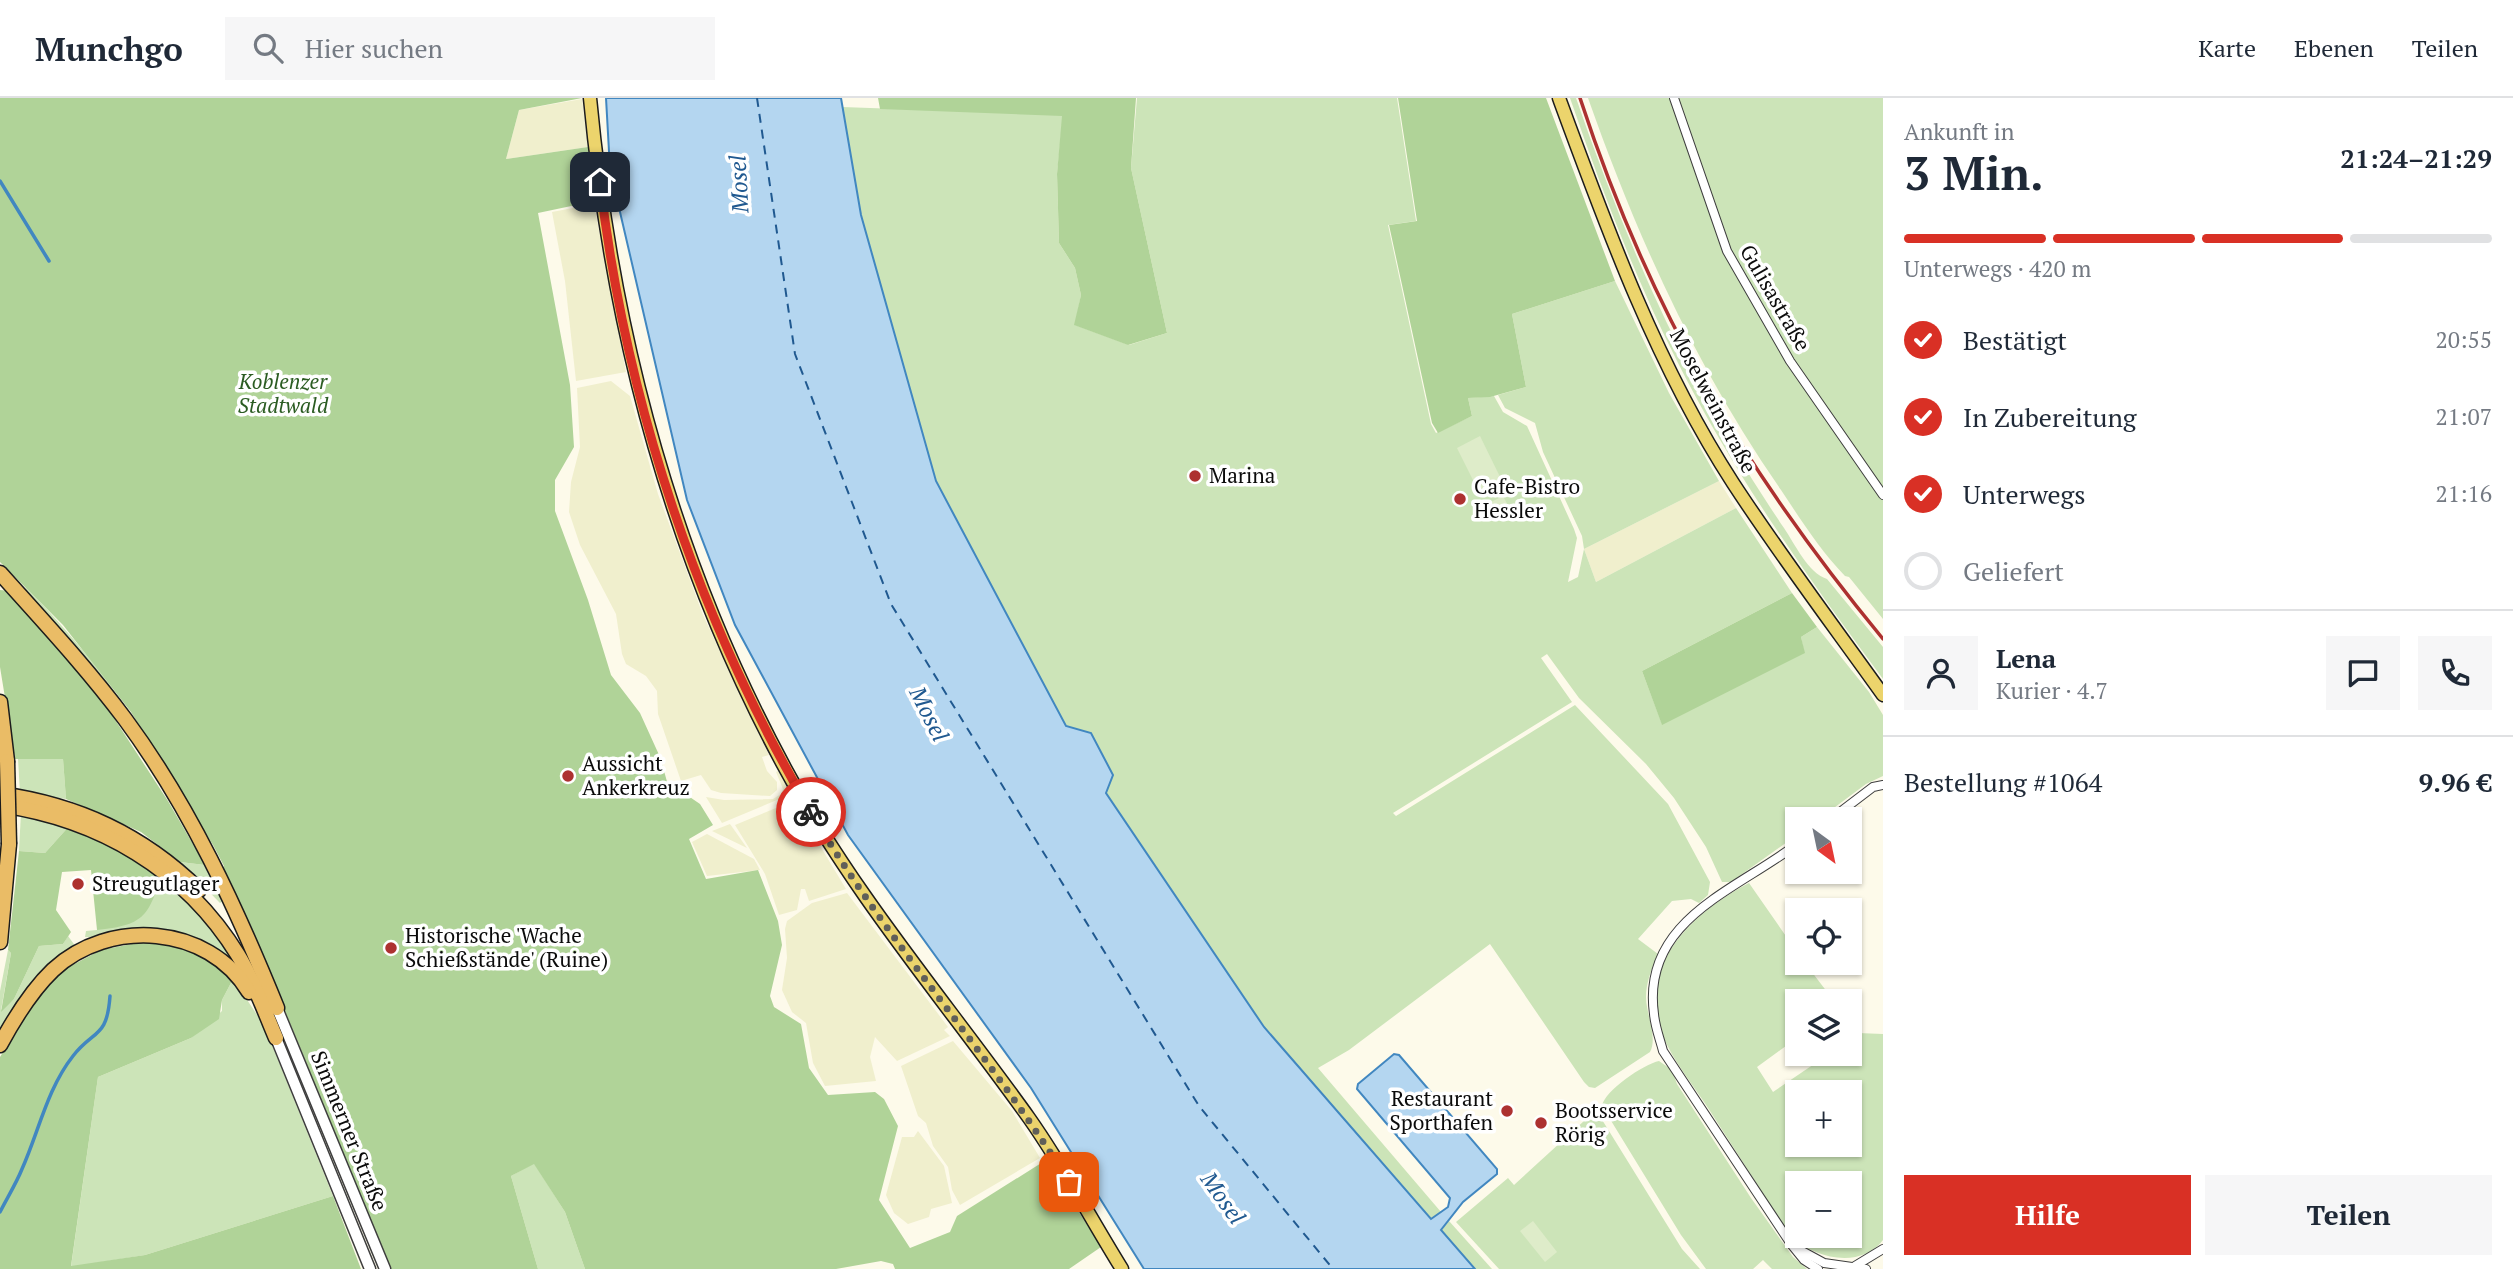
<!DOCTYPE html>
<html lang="de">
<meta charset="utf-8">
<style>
body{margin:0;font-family:"PT Serif",serif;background:#f6f6f7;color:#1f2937;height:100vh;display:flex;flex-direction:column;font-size:26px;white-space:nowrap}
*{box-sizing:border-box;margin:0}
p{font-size:23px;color:#747a83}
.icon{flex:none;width:38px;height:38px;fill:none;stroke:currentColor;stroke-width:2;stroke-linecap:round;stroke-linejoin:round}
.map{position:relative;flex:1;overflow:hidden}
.details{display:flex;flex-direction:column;background:#fff;width:630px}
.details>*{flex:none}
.needle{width:46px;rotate:147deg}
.tools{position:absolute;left:1785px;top:709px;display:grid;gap:14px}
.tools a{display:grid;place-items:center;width:77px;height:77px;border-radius:0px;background:#fff;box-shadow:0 2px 5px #0004;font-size:35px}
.pin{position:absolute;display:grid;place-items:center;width:60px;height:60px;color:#fff;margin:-30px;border-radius:14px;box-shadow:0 4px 10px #0006}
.courier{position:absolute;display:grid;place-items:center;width:70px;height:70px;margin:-35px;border:5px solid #d93025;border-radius:50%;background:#fff;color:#222;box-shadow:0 2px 9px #0007}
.summary em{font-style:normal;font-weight:700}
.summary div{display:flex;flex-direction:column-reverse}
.summary{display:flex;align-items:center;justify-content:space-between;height:119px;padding:0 21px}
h1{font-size:46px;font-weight:700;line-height:52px}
.bar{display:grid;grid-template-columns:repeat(4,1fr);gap:10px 7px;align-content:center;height:84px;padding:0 21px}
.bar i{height:9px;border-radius:5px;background:#e0e1e3}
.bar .current{background:#d93025}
.bar p{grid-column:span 4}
.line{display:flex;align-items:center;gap:18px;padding:0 21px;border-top:2px solid #e0e1e3}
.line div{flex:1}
.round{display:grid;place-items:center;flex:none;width:74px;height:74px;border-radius:0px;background:#f6f6f7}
ol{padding:0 21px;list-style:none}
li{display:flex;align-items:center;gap:21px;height:77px}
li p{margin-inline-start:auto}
li .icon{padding:7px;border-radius:50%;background:#d93025;color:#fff;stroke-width:4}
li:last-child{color:#747a83}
li i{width:38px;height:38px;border:4px solid #e0e1e3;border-radius:50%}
.primary-button{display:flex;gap:14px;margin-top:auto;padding:14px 21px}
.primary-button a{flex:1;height:80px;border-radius:0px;background:#d93025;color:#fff;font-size:28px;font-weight:700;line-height:80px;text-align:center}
.primary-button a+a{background:#f6f6f7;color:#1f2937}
header{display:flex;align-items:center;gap:42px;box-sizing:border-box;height:98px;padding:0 35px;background:#fff;border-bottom:2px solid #e0e1e3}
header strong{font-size:33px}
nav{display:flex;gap:38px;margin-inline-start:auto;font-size:24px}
.search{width:490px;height:63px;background:#f6f6f7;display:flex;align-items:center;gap:18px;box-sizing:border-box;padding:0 24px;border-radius:0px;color:#747a83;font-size:26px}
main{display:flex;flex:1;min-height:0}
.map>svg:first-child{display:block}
</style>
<header>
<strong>Munchgo</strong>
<div class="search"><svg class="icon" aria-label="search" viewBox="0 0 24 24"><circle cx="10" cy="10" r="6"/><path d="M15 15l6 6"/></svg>Hier suchen</div>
<nav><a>Karte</a><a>Ebenen</a><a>Teilen</a></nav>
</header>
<main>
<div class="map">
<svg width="1883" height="1171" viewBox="0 0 1883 1171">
<rect width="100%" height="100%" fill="#fdfaea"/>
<g fill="#f0efcd">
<path d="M582 1 588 49 506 61 519 12Z"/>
<path d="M594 106 626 274 576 283 565 183 552 114Z"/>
<path d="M611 283 630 298 658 396 703 517 769 657 762 659 767 673 777 684V692L770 698 721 695 711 692 701 677 681 683 658 616 657 593 646 578 626 566 622 556 616 516 580 447 569 414 571 384 580 349 577 290Z"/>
<path d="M1719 383 1736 410 1596 484 1584 451Z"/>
<path d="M778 673 787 688 784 699 722 725 706 699 724 702 773 701 781 696 783 691 776 674Z"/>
<path d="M793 703 846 791 809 803 805 791H801L797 812 779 817 765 776 735 727Z"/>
<path d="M730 726 747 750 712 733Z"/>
<path d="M707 736 754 761 760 772 707 778 692 744Z"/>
<path d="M847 795 948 929 944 932 950 938 897 963 875 939 870 959 876 983 825 988 813 965 806 925 792 914 782 892 787 860 785 831 787 823 812 805Z"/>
<path d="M953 943 1012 1013 1040 1060 960 1107 952 1092 948 1069 933 1048 926 1025 918 1018 901 968Z"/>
<path d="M918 1033 944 1068 952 1105 931 1111 929 1119 908 1126 894 1115 886 1097 902 1039H914Z"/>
</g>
<g fill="#cce4b8" fill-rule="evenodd">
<path d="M1137 0H1397L1416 123 1388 127 1431 326 1436 335 1472 318 1468 300 1494 298 1503 314 1527 328 1574 431 1577 440 1568 484 1578 479 1584 451 1582 438 1543 354 1535 325 1505 310 1498 297 1526 289 1512 216 1615 183 1669 295 1719 383 1584 451 1596 484 1736 410 1792 495 1642 573 1662 626 1804 554 1801 539 1817 529 1869 594 1883 617V678L1866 686 1819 721H1797V737L1731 784H1722L1706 749 1674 700 1646 666 1579 600 1547 556 1541 560 1572 604 1393 715 1396 718 1575 607 1668 706 1710 784 1708 797 1699 805 1691 801 1672 803 1638 841 1658 856C1652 870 1646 884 1646 899 1646 916 1658 939 1650 954L1595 990 1589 989 1584 984 1490 846 1349 952 1318 970 1441 1114 1431 1122 1264 929 1106 694 1113 677 1066 628 936 383 861 117 842 9 1063 17 1057 76 1059 145 1075 170 1081 197 1075 227 1129 247 1167 235 1131 70Z"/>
<path d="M1570 0H1576C1628 151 1693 297 1784 430 1795 446 1808 475 1827 481L1883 549V581C1808 480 1735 378 1678 265 1635 180 1601 90 1570 0Z"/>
<path d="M1588 0H1883V521L1849 479 1845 478C1820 452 1801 422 1781 392 1697 271 1637 139 1588 0Z"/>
<path d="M26 490C102 565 158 652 211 744L208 748 62 534 24 492Z"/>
<path d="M18 661H63L66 701 20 694Z"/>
<path d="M21 714 71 726 45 755 19 753Z"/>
<path d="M180 764 205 767 223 803 220 805Z"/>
<path d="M162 776 190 801 244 875 198 844 85 839 86 833 97 832Z"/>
<path d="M1749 785 1797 854V864L1805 865 1834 903H1797V940L1757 969 1773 994 1829 956H1850V941L1858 935 1883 936V1142C1861 1171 1816 1161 1791 1139 1764 1097 1737 1055 1710 1013 1694 988 1673 963 1662 936 1635 867 1695 813 1749 785ZM1797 994H1850V1046H1797ZM1797 1085H1850V1138H1797Z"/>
<path d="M68 838 76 849 0 935V893L8 852 11 855 1 912 14 901 39 848 63 846Z"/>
<path d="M233 881 264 927 333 1098 145 1157 71 1169 98 979 191 940 222 913V902Z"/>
<path d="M1659 963 1672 972 1677 986 1751 1100 1793 1159 1807 1171H1772L1763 1162 1753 1171H1706L1681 1137 1602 1008C1604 993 1644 966 1659 963Z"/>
<path d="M1596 1012 1682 1151 1700 1171H1499L1456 1124 1508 1080 1514 1087Z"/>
<path d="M534 1065 565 1114 585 1171H538L511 1078Z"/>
<path d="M1449 1123 1492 1171H1475L1441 1133Z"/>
</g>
<g fill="#b0d398">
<path d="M0 0H582L519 12 506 61 588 49 595 103 538 115 570 287 574 349 555 382V413L588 502 611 577 640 615 660 659 670 694 678 691 700 706 713 727 689 741 706 781 758 772 778 823 782 847 770 898 774 909 801 926 809 970 828 997 875 994 884 1001 898 1028 879 1102 910 1150 950 1134 957 1118 1046 1062 1101 1149 1069 1171H895L893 1166 881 1163 836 1171H585L565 1114 534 1066 511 1078 538 1171H391L264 862 221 773 224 768 213 747 131 614 63 527 0 464Z"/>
<path d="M878 0H1136L1131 70 1167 235 1128 247 1074 227 1081 197 1075 170 1059 145 1057 76 1062 18 880 11Z"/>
<path d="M1398 0H1546L1615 183 1512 216 1526 289 1490 299 1468 300 1472 318 1438 335 1432 325 1389 127 1417 123Z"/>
<path d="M0 492 10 493 97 594 168 703 205 767 180 764 141 734 66 701 63 661H15L0 569Z"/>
<path d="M1792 495 1817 529 1801 539 1805 555 1662 627 1642 573Z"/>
<path d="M71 726 162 776C148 820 143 827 97 832L91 772 62 774 56 812 71 834 63 846 39 848 14 901 1 914 11 855 8 852 19 753 45 755Z"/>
<path d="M142 844C183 846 202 857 233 881L222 902 219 921 191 940 98 979 71 1168 145 1157 333 1098 361 1171H0V959L42 893 63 872 101 852Z"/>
</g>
<g fill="#deecc9">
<path d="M1480 338 1503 385 1480 396 1457 350Z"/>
<path d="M1503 398 1512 415 1498 422 1489 405Z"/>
<path d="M1533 1123 1557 1154 1545 1164 1520 1133Z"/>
</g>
<path fill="#b4d6f0" stroke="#4187c0" stroke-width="2" d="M606 0H841L861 117 936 383 1066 628 1091 635 1113 677 1106 695 1264 929 1431 1121 1448 1109 1450 1100 1357 991 1358 986 1394 956 1399 957 1497 1071V1076L1463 1104 1441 1132 1475 1171H1144L1031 990 848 737 735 527 687 402 610 71Z"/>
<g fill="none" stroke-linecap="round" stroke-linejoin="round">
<g stroke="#4187c0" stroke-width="3.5">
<path d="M0 83 49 163"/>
<path d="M0 1114C7 1100 16 1086 22 1071 39 1033 47 991 73 958 94 931 107 941 110 898"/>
</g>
<path stroke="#205990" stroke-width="2" stroke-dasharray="9 7" stroke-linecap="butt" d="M757 0 795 256 891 506 1199 1008 1333 1171"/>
<g stroke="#3e3e3e" stroke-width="10">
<g id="minor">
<path d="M1674 0 1727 153 1790 263 1883 397"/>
<path d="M1831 721 1873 689 1883 687"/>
<path d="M1797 746C1737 792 1641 822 1654 916 1655 929 1660 941 1663 953L1791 1146 1804 1162 1818 1171"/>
<path d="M1800 1152 1824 1165 1866 1171"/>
<path d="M1855 1168 1883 1151"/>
</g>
</g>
<g stroke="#3e3e3e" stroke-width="13">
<g id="tertiary">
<path d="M277 910 385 1171"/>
<path d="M276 940 370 1171"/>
</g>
</g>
<g stroke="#1c1c1c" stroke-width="15">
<g id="primary">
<path d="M590 0C612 234 673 463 785 670 853 796 946 904 1029 1020 1063 1068 1091 1121 1122 1171"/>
<path d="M1559 0C1607 131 1657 268 1733 385 1780 457 1833 527 1883 597"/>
</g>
</g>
<g stroke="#1c1c1c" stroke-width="17">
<g id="trunk">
<path d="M0 475C43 523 86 569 125 621 190 709 236 809 277 910"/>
<path d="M0 604 7 663"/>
<path d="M0 696C78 707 143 737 199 792"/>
<path d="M0 707C99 721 185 771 238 857 254 883 264 912 276 940"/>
<path d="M0 844 9 746"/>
<path d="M0 947C14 921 31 893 53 872 109 820 208 826 249 894"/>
</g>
</g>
<use href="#minor" stroke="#fff" stroke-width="8"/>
<use href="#tertiary" stroke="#fff" stroke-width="10"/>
<use href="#primary" stroke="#ecd46c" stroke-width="12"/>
<use href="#trunk" stroke="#eabc66" stroke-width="14"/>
<path stroke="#ad3130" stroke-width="3.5" d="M1580 0C1649 211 1743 371 1883 541"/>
<g stroke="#1c1c1c" stroke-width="17" stroke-linecap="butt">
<path id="trunk-bridge" d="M7 663 9 746"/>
</g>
<use href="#trunk-bridge" stroke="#eabc66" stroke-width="14"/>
</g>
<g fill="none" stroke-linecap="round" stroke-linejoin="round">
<path stroke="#605f59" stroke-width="7" stroke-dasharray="0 12.6" d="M811 714C887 844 990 956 1069 1084"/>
<path stroke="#d93025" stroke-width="9" d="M600 84C626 305 698 522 811 714"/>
</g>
<g fill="#ad3130" stroke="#fff" stroke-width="2.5">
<circle cx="1195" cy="378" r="7"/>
<circle cx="1460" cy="401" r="7"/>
<circle cx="568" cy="678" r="7"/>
<circle cx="78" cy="786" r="7"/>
<circle cx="391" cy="850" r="7"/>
<circle cx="1507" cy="1013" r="7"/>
<circle cx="1541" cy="1025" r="7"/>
</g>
<g text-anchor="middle" stroke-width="7" stroke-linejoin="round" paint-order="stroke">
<g font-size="21" fill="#0b0b0b" stroke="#fff">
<text transform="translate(1775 200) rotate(60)" y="7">Gulisastraße</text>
<text transform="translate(1713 303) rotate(62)" y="7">Moselweinstraße</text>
<text transform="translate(349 1033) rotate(68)" y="7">Simmerner Straße</text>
</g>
<g font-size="21" font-style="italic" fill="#2b5c22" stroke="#fff">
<text x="283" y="291">Koblenzer<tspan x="283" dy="24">Stadtwald</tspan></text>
</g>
<g font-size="21" fill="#0b0b0b" stroke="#fff" text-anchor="start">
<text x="1209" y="385">Marina</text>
<text x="1474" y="396">Cafe-Bistro<tspan x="1474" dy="24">Hessler</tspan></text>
<text x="582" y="673">Aussicht<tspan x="582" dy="24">Ankerkreuz</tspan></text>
<text x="92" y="793">Streugutlager</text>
<text x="405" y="845">Historische 'Wache<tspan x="405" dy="24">Schießstände' (Ruine)</tspan></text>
<text x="1493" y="1008" text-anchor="end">Restaurant<tspan x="1493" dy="24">Sporthafen</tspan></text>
<text x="1555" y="1020">Bootsservice<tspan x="1555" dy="24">Rörig</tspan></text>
</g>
<g font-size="23" font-style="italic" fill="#205990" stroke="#fff">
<text transform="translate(739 86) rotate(-93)" y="8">Mosel</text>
<text transform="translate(929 616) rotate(63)" y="8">Mosel</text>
<text transform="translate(1223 1100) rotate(55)" y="8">Mosel</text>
</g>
</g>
</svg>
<div class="tools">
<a><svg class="needle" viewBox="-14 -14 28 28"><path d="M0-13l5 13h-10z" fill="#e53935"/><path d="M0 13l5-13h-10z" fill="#747a83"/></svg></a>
<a><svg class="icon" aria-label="locate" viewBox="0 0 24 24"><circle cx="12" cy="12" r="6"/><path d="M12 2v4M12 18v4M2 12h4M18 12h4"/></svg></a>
<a><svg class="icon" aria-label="layers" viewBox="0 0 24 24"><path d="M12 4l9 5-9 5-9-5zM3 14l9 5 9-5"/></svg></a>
<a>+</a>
<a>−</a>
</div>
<div class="pin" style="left:1069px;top:1084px;background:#ea580c"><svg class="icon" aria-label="bag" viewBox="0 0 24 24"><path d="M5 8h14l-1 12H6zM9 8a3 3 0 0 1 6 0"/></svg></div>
<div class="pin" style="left:600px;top:84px;background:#1f2937"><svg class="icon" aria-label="home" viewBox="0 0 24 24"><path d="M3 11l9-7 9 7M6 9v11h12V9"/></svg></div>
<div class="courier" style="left:811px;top:714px"><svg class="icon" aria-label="bike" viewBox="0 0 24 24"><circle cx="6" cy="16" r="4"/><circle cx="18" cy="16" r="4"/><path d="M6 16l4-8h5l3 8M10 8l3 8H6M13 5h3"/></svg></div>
</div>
<section class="details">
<div class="summary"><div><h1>3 Min.</h1><p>Ankunft in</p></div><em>21:24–21:29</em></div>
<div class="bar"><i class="current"></i><i class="current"></i><i class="current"></i><i></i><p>Unterwegs · 420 m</p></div>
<ol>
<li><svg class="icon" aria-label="check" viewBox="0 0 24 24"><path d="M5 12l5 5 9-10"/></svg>Bestätigt<p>20:55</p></li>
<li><svg class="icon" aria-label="check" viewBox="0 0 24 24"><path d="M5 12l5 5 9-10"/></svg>In Zubereitung<p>21:07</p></li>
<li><svg class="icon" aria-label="check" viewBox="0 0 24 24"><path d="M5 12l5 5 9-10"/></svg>Unterwegs<p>21:16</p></li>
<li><i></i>Geliefert</li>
</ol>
<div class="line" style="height:126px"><a class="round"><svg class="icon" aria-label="person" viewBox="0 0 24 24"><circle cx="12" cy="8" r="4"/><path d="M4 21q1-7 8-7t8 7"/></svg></a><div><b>Lena</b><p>Kurier · 4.7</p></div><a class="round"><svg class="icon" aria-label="chat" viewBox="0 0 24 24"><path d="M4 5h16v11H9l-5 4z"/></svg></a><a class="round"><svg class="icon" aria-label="phone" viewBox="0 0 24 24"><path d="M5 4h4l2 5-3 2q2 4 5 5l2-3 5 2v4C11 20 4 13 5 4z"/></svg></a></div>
<div class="line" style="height:91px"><div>Bestellung #1064</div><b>9.96 €</b></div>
<div class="primary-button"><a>Hilfe</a><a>Teilen</a></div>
</section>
</main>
